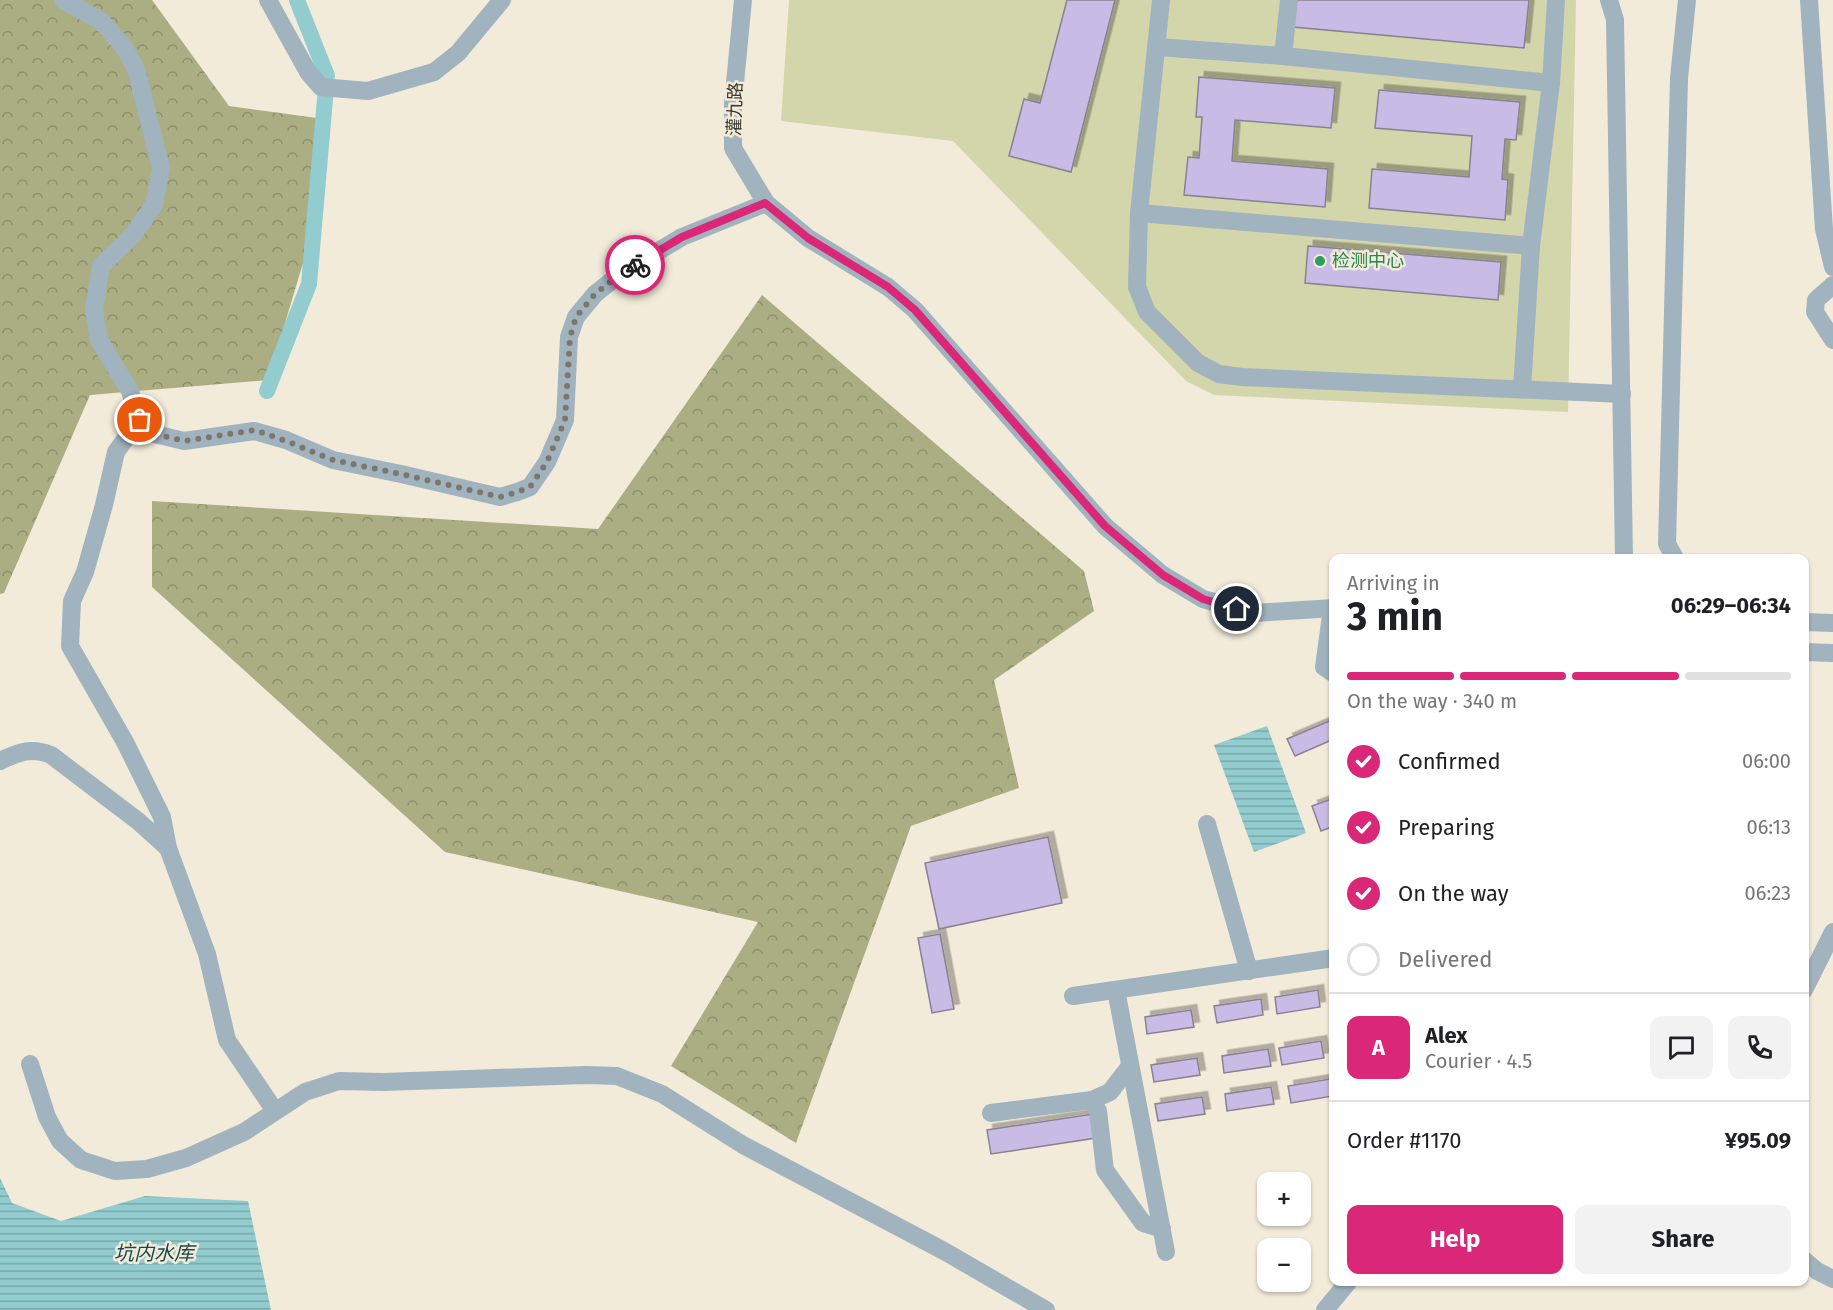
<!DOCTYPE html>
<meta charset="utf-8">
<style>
body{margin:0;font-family:"Fira Sans","Noto Sans SC",sans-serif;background:#f2f2f2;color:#202124;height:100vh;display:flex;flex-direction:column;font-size:22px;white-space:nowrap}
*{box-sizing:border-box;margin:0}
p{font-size:20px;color:#757577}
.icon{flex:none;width:33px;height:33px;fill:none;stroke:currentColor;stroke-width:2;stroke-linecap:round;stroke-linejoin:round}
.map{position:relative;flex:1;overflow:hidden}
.drawer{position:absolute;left:1329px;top:554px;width:480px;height:732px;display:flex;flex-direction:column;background:#fff;border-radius:12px;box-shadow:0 2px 4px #0004}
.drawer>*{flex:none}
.buttons{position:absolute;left:1257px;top:1172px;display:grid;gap:12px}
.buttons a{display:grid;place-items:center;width:54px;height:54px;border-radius:12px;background:#fff;box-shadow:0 2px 4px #0004;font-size:30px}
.pin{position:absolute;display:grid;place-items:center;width:51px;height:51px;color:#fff;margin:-26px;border:3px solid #fff;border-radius:50%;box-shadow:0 2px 6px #0007}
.courier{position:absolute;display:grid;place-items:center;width:60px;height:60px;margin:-30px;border:4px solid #db2777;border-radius:50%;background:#fff;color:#222;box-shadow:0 2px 8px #0007}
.overview em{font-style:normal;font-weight:700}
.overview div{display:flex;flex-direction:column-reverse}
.overview{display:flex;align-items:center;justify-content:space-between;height:102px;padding:0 18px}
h1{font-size:39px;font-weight:700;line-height:45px}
.bar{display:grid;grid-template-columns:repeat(4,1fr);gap:9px 6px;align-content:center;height:72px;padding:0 18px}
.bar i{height:8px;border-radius:4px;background:#e0e0e0}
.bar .selected{background:#db2777}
.bar p{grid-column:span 4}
.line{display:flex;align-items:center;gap:15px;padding:0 18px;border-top:2px solid #e0e0e0}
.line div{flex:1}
.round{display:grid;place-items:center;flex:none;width:63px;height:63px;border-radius:12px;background:#f2f2f2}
ol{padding:0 18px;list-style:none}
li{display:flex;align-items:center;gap:18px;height:66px}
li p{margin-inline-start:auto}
li .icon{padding:6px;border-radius:50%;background:#db2777;color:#fff;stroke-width:4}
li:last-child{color:#757577}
li i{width:33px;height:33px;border:3px solid #e0e0e0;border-radius:50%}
.primary-button{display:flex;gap:12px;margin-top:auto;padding:12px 18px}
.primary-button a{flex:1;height:69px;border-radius:12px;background:#db2777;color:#fff;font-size:24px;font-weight:700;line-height:69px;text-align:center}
.primary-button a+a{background:#f2f2f2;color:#202124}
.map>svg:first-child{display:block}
</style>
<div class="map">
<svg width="1833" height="1310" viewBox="0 0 1833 1310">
<defs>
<pattern id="forest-crowns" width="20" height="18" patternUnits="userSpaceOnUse" patternTransform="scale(1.5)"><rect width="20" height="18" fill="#abae82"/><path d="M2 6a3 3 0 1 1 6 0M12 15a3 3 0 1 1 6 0" fill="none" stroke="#8c8f6b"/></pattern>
<pattern id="water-rules" width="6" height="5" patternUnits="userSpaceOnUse" patternTransform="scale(1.5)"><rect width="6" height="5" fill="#92cccf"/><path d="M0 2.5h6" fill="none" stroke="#78a7a9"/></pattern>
<filter id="shadow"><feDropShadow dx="5.5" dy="-5.5" stdDeviation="0" flood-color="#0004"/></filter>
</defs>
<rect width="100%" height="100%" fill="#f3ebda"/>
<g fill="url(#forest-crowns)">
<path d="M0 0H152L229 106 317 118 309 243 268 380 90 395 4 593 0 594Z"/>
<path d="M762 295 1084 571 1094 611 994 680 1019 788 911 826 796 1143 671 1066 758 922 445 852 152 587V501L598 529Z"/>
</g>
<path fill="#d3d5ab" d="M789 0H1576L1568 412 1214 395 1186 381 953 141 781 121Z"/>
<g fill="url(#water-rules)">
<path d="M1267 726 1306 833 1254 852 1214 745Z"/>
<path d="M0 1178 12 1203 61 1221 145 1196 248 1201 271 1310H0Z"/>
</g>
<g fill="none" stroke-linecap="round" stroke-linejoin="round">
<path stroke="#92cccf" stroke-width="16" d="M267 391 309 284 327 76 297 0"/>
</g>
<g fill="#c8bbe5" stroke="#878292" stroke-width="1.5" filter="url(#shadow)">
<path d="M1067 0H1115L1071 172 1009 156 1024 99 1040 103Z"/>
<path d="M1296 0H1529L1524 48 1293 27Z"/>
<path d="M1199 77 1335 88 1331 128 1235 120 1232 161 1328 169 1325 207 1184 195 1188 157 1199 158 1202 117H1196Z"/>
<path d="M1379 90 1520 102 1516 140 1505 139 1502 179 1508 180 1505 220 1369 208 1372 169 1469 177 1472 136 1375 128Z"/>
<path d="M1308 246 1501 262 1498 300 1305 283Z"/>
<path d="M1334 719V739L1295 756 1287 739Z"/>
<path d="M1334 798V826L1321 831 1312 806Z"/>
<path d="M1048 837 1062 903 939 929 925 863Z"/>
<path d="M940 934 954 1009 932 1013 918 938Z"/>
<path d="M1318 990 1320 1007 1277 1014 1275 997Z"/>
<path d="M1261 999 1263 1015 1217 1023 1214 1006Z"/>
<path d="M1191 1010 1194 1027 1147 1034 1145 1017Z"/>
<path d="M1321 1041 1324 1058 1282 1065 1279 1048Z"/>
<path d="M1268 1049 1271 1066 1224 1073 1222 1056Z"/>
<path d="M1197 1058 1200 1075 1154 1082 1151 1065Z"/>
<path d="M1330 1079 1333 1096 1291 1103 1288 1086Z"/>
<path d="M1271 1087 1274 1104 1227 1111 1225 1094Z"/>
<path d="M1202 1097 1205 1114 1158 1121 1155 1104Z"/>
<path d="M1093 1114 1096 1138 991 1154 987 1130Z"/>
</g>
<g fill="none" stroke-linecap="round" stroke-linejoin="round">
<g stroke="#a1b3bf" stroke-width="18">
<path d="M63 0 101 21 124 47 136 69 161 168 154 205 132 236 101 266 94 309 99 340 130 391 139 420 155 434 184 441 254 431 286 440 333 460 401 474 500 497 517 492 530 487 547 462 565 420 569 337 576 317 595 294 620 274 682 237 766 203"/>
<path d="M268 0 308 72 321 87 368 91 434 72 458 53 502 0"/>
<path d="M743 0 733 104V148L766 203 808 238 888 287 915 310 1105 526 1163 575 1203 599 1254 613 1334 608"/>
<path d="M1161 0 1139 213 1137 287 1147 312 1198 363 1219 374 1242 377 1622 394"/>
<path d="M1609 0 1615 20 1624 558"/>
<path d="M1809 0 1824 229 1833 267"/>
<path d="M1157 47 1283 56 1551 83"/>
<path d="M1283 56 1289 0"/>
<path d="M1139 213 1531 246"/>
<path d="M1833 285 1816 300 1815 312 1833 340"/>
<path d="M1522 389 1531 246 1551 83 1556 0"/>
<path d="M139 420 116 452 104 505 85 572 72 601 70 646 125 742 162 817 168 848 207 954 227 1040 275 1111"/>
<path d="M1675 558 1667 544 1679 78 1687 0"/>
<path d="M1332 608 1324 667 1334 674"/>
<path d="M1804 622 1833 623"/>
<path d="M1804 652 1833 653"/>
<path d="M0 761C19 752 31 747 51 755L138 821 168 848"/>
<path d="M1207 824 1249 971"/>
<path d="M1116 990 1166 1252"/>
<path d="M1804 990 1833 932"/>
<path d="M1073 996 1334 958"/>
<path d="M30 1064 47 1117 60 1141 81 1160 115 1171 147 1169 186 1158 244 1132 305 1092 339 1081 383 1082 586 1075 617 1076 662 1094 743 1145 944 1251 1046 1310"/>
<path d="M1092 1100 1098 1111 1105 1170 1143 1223 1162 1229"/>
<path d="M991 1113 1092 1100 1110 1092 1130 1066"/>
<path d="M1804 1260 1817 1271 1833 1279"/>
<path d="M1325 1310 1349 1281"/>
</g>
</g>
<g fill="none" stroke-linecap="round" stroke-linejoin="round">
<path stroke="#7c776d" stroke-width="6" stroke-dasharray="0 10.8" d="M140 420 155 434 184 441 255 430 286 441 333 460 401 474 500 497 517 492 530 487 547 462 565 420 570 337 576 317 595 294 620 274 635 265"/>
<path stroke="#db2777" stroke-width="8" d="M635 265 682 237 765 203 808 238 888 287 915 310 1105 526 1163 575 1203 599 1237 609"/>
</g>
<circle fill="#2e9e5b" stroke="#f3ebda" stroke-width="2" cx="1320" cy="261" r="6"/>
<g text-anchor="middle" stroke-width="5" stroke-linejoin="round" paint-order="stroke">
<g font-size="18" fill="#3c3932" stroke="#f3ebda">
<text transform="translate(735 109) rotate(-88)" y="6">灌九路</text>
</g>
<g font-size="18" fill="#27864d" stroke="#f3ebda" text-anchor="start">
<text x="1332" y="267">检测中心</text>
</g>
<g font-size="20" font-style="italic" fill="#15494c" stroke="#f3ebda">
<text x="154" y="1260">坑内水库</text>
</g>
</g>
</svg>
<div class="buttons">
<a>+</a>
<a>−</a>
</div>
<div class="pin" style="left:140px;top:420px;background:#ea580c"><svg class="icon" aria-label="bag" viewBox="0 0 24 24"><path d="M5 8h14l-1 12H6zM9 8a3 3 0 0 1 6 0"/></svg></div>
<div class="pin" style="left:1237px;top:609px;background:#1f2937"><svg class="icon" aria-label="home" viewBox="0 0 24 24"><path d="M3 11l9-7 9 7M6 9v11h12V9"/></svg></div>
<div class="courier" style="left:635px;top:265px"><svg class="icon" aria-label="bike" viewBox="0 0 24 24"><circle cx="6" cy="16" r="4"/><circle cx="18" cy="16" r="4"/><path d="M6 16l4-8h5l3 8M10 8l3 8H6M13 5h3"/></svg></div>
<section class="drawer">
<div class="overview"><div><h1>3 min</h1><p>Arriving in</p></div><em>06:29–06:34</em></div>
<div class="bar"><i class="selected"></i><i class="selected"></i><i class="selected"></i><i></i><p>On the way · 340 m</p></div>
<ol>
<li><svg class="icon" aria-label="check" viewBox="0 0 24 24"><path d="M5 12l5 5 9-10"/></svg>Confirmed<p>06:00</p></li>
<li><svg class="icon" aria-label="check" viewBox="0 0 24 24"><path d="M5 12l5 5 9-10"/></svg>Preparing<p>06:13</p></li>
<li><svg class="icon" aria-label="check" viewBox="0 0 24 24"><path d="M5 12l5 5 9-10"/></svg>On the way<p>06:23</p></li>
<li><i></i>Delivered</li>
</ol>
<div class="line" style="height:108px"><b class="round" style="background:#db2777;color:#fff">A</b><div><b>Alex</b><p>Courier · 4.5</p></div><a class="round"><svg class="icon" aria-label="chat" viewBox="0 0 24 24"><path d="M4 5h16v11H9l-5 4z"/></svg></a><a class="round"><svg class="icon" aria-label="phone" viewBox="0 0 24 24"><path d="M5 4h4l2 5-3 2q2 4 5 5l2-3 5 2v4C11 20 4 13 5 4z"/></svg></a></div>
<div class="line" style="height:78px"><div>Order #1170</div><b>¥95.09</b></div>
<div class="primary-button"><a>Help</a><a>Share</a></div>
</section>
</div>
